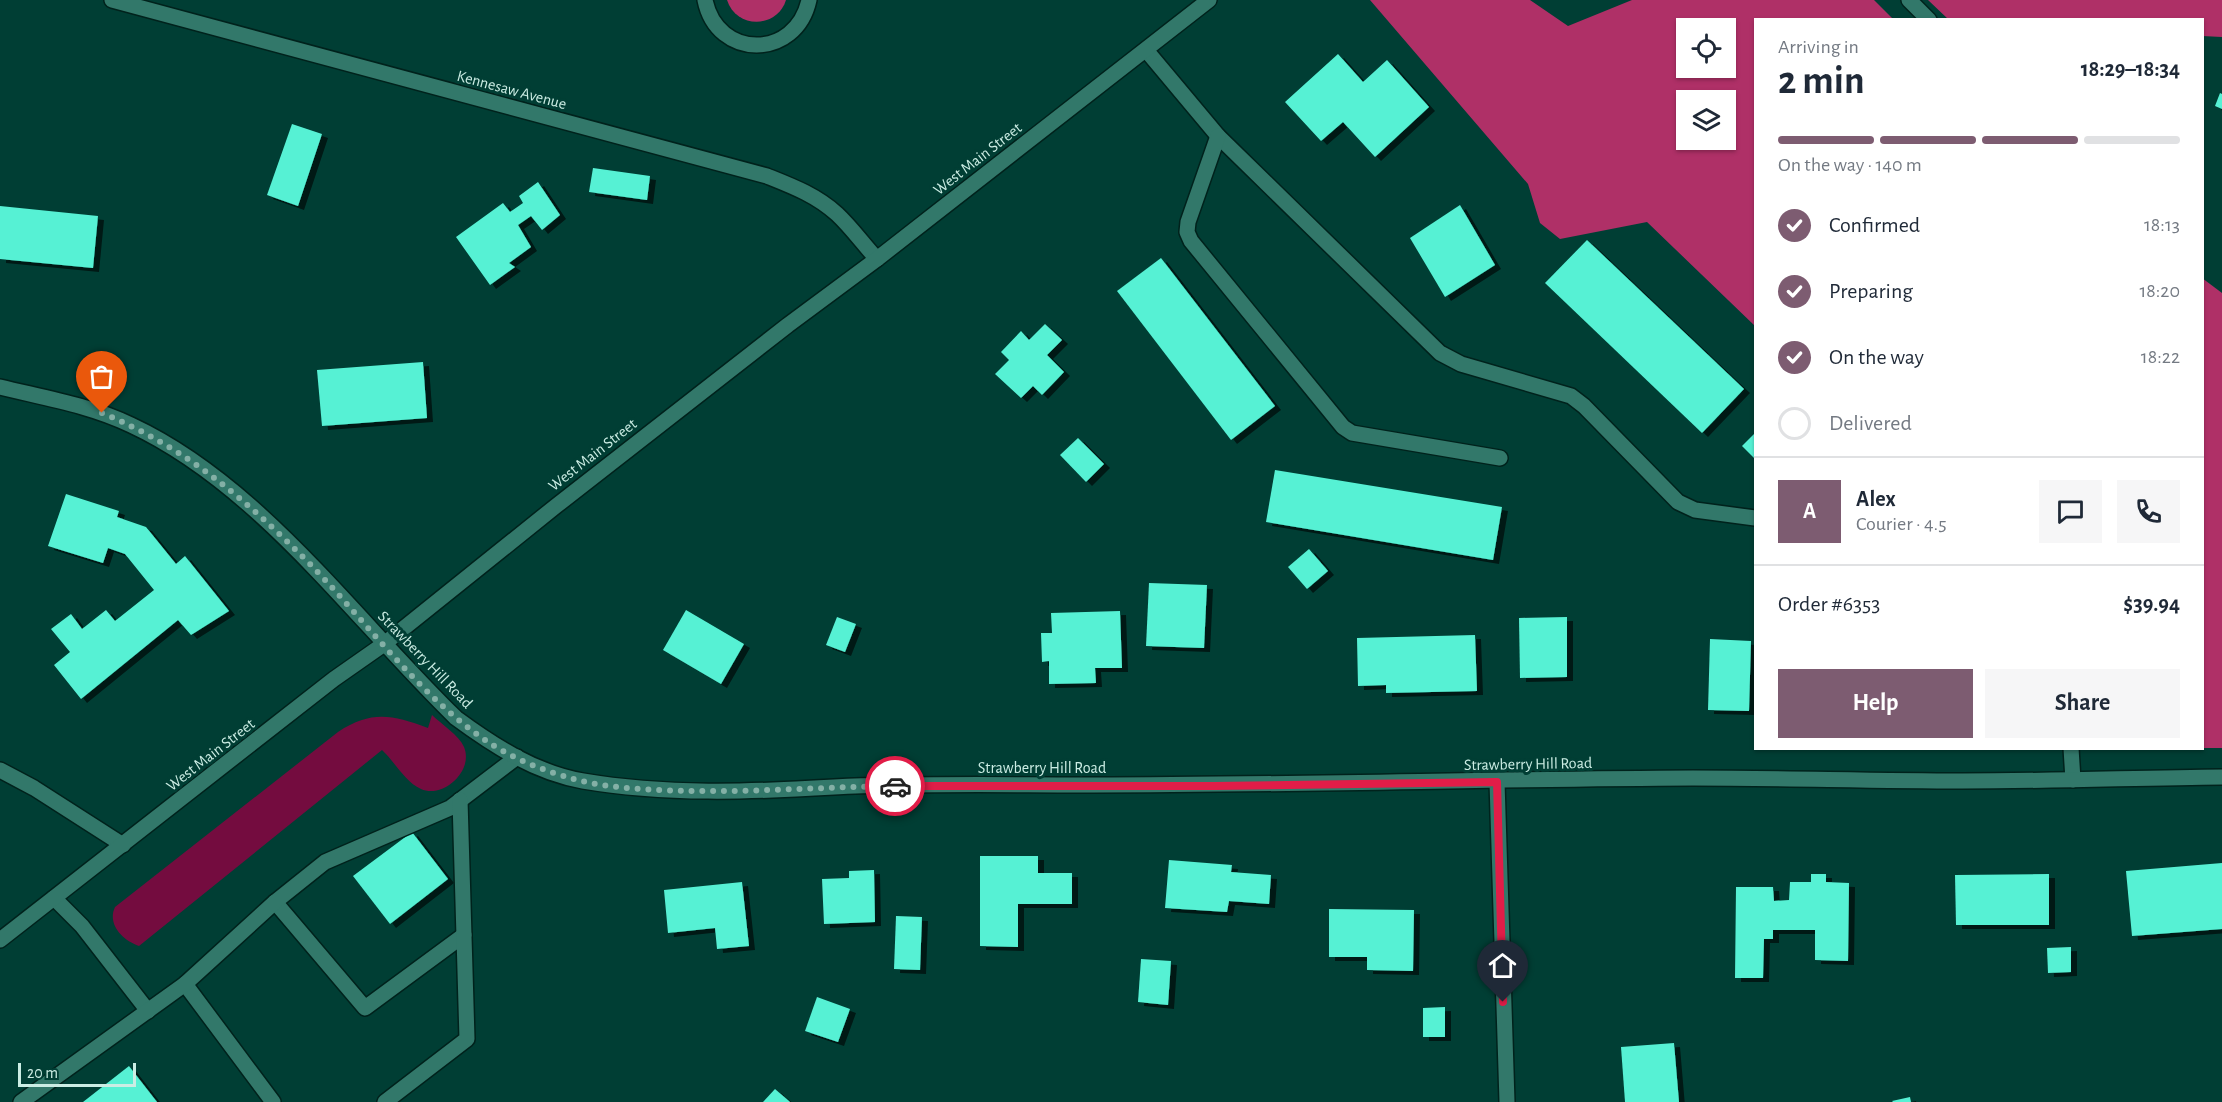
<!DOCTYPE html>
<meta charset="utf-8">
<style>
body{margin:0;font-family:"Alegreya Sans",sans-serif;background:#f6f6f7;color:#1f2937;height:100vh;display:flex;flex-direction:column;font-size:22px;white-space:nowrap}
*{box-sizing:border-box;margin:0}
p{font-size:20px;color:#747a83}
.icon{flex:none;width:33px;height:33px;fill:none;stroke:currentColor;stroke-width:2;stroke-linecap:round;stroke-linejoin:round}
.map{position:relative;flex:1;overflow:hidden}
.side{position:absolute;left:1754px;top:18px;width:450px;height:732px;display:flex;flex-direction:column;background:#fff;border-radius:0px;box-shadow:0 2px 4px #0004}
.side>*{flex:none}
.fabs{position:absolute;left:1676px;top:18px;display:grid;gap:12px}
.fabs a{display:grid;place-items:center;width:60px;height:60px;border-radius:0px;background:#fff;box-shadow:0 2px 4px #0004;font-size:30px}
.scale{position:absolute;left:18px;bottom:15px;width:118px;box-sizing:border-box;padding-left:6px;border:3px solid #cbede4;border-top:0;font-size:16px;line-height:21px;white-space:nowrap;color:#cbede4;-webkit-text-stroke:4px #003e34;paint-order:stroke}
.pin{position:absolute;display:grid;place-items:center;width:51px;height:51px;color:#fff;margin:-62px -26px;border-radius:50% 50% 50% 0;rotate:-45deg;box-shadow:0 0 6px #0007}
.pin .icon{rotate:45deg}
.courier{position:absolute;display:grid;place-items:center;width:60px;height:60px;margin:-30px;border:4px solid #e11d48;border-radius:50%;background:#fff;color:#222;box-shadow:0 2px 8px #0007}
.summary em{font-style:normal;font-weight:600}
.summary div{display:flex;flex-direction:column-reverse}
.summary{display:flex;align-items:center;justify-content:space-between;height:102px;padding:0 24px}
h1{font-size:39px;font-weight:600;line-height:45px}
.bar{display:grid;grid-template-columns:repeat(4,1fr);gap:9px 6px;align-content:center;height:72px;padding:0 24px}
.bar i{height:8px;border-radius:4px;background:#e0e1e3}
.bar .on{background:#7d5c71}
.bar p{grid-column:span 4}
.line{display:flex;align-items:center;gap:15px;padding:0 24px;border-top:2px solid #e0e1e3}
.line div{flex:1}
.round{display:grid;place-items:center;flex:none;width:63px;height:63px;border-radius:0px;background:#f6f6f7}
ol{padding:0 24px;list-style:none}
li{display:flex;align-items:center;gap:18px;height:66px}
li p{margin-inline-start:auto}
li .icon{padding:6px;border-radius:50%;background:#7d5c71;color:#fff;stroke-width:4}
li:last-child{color:#747a83}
li i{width:33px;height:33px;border:3px solid #e0e1e3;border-radius:50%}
.button{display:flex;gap:12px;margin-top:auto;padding:12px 24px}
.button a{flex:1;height:69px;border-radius:0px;background:#7d5c71;color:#fff;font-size:24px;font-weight:600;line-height:69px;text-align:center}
.button a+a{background:#f6f6f7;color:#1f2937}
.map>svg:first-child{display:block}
</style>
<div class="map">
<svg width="2222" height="1102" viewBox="0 0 2222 1102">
<defs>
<filter id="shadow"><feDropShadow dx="6" dy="4" stdDeviation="0" flood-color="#0009"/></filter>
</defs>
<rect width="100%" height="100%" fill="#003e34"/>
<path fill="#740c3f" d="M432 715C441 724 459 735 464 747 474 771 443 799 421 789 405 782 395 762 382 750L139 946C122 940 107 924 115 907L338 732C372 710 392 715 428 728Z"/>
<g fill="#af3067" fill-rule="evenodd">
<path d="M727 0H786C777 29 736 29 727 0Z"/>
<path d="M1370 0H1530L1568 26 1632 0H1874L1893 19 1755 20V326L1647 222 1560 239 1540 223 1528 184ZM1725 28V68H1686V28ZM1725 100V140H1686V100Z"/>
<path d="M1928 0H2222V37L2202 36V20L1948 19Z"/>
<path d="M2202 278 2222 293V748H2202Z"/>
</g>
<g fill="#57f1d4" filter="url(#shadow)">
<path d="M1338 54 1363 82 1387 60 1429 107 1375 157 1343 122 1321 141 1285 102Z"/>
<path d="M2220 93 2222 94V109L2215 106Z"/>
<path d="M292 124 322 134 298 206 267 195Z"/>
<path d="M593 168 650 176 647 200 589 192Z"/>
<path d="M538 182 560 215 542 230 531 216 518 225 531 247 509 263 515 267 490 285 456 237 503 203 510 212 523 203 519 196Z"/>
<path d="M1460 205 1495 265 1445 297 1410 238Z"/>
<path d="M0 206 98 216 93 268 0 259Z"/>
<path d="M1587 240 1744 389 1702 433 1545 283Z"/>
<path d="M1161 258 1275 406 1231 440 1117 291Z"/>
<path d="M1045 324 1062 340 1047 355 1064 372 1042 395 1033 386 1021 398 995 374 1009 360 1001 352 1021 331 1029 340Z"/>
<path d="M423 362 427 418 322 426 317 370Z"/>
<path d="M1755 433V459L1742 446Z"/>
<path d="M1078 438 1104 464 1086 482 1060 455Z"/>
<path d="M1275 470 1502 507 1493 560 1266 522Z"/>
<path d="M66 494 119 511 117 517 146 527 176 564 185 556 229 611 191 635 178 620 81 699 54 665 70 652 51 629 71 614 82 629 106 610 115 621 154 590 125 554 108 548 103 563 48 546Z"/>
<path d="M1309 549 1328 571 1307 589 1288 567Z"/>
<path d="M1149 583 1207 585 1204 648 1146 646Z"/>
<path d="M686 610 744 644 721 684 663 650Z"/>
<path d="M1120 611 1122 668H1095L1096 683 1049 684V661L1042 662 1041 633H1052L1051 613Z"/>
<path d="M837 617 856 624 845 652 826 645Z"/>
<path d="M1567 617V677L1520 678 1519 618Z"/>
<path d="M1475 635 1477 691 1386 693V685L1358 686 1357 638Z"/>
<path d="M1710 639 1751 641 1749 711 1708 710Z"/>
<path d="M412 832 448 879 390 924 353 876Z"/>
<path d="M980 856H1038V873H1072V904H1018V947L980 946Z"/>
<path d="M1169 860 1232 865 1231 872 1271 875 1269 904 1229 901 1227 912 1165 908Z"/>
<path d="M2222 863V929L2132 936 2126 871Z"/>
<path d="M874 870 875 922 824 924 822 879 849 878V871Z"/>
<path d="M1811 874H1826V882L1849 883 1848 961 1815 960V930H1773V939H1764L1763 978H1735L1736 887H1773L1774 901 1789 900 1790 882H1811Z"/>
<path d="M2049 874V925H1956L1955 875Z"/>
<path d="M742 882 749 946 717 949 715 928 668 933 664 890Z"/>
<path d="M1329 909 1414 910 1413 971 1367 970V957H1329Z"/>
<path d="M896 916 922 917 920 970 894 969Z"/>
<path d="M2071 947V972L2048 973 2047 948Z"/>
<path d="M1141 959 1171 961 1168 1005 1138 1002Z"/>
<path d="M817 997 850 1009 838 1042 805 1031Z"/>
<path d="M1445 1007V1037H1423V1008Z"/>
<path d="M1674 1043 1679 1102H1625L1621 1047Z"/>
<path d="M129 1066 157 1102H83Z"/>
<path d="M775 1089 790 1102H763Z"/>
<path d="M1910 1097 1911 1102H1893L1892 1101Z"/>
</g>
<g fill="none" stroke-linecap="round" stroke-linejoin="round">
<g stroke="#00221c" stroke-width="18">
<g id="lane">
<path d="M1146 50 1218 136 1440 353 1461 364 1571 396 1584 406 1678 502 1695 510 1755 518"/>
<path d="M1218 136 1188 222 1187 232 1191 241 1343 427 1352 433 1500 458"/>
<path d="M2071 748 2073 780"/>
<path d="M0 770 34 788 123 845"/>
<path d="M54 898 82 926 148 1011"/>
<path d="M275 902 365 1008 464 935"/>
<path d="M185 984 273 1102"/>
<path d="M21 1102 185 984 275 902 325 862 450 808 517 757"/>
<path d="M385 1102 467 1039 460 800"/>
</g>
</g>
<g stroke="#00221c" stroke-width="18">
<g id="street">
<path d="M112 0 767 176C792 186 816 195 837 214 851 227 864 245 877 259"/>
<path d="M705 0C717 60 796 60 809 0"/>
<path d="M1909 0 1929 20"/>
<path d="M1497 782 1507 1102"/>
</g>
</g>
<g stroke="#00221c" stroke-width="18">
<g id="secondary">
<path d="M0 387C45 398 89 405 131 425 260 485 355 620 456 718 494 746 536 773 583 781 666 795 750 792 834 787 920 783 1007 785 1093 785 1293 785 1493 779 1693 778 1783 778 1873 781 1962 781 2049 781 2135 778 2222 777"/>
<path d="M0 940 334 679 384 644 556 506 788 325 877 259 1209 0"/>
</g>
</g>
<use href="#lane" stroke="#32786a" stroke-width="15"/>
<use href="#street" stroke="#32786a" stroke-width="15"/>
<use href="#secondary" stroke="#32786a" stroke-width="15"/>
</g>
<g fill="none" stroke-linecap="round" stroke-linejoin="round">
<path stroke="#84b0a6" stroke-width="6" stroke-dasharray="0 10.8" d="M102 413C186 448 244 498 308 562 365 620 417 693 485 740 511 758 544 771 574 779 611 789 652 790 690 791 758 792 826 787 895 786"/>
<path stroke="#e11d48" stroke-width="8" d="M895 786H1214L1497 782 1503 1002"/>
</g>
<g text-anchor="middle" stroke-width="6" stroke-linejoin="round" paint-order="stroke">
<g font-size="16" fill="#cbede4" stroke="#003e34">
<text transform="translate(512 89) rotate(15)" y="6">Kennesaw Avenue</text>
<text transform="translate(977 158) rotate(-38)" y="6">West Main Street</text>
<text transform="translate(592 454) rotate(-38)" y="6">West Main Street</text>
<text transform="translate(426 659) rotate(46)" y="6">Strawberry Hill Road</text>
<text transform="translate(210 754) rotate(-38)" y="6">West Main Street</text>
<text transform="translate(1528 763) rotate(-1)" y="6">Strawberry Hill Road</text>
<text x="1042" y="773">Strawberry Hill Road</text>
</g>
</g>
</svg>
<div class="fabs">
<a><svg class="icon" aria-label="locate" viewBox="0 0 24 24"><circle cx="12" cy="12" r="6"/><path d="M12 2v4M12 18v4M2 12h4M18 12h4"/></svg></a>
<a><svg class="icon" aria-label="layers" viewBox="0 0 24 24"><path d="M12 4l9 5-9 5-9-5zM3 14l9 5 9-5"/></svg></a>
</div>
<div class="scale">20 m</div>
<div class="pin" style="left:102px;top:413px;background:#ea580c"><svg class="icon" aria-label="bag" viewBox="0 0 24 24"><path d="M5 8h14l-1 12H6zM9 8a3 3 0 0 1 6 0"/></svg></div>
<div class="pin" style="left:1503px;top:1002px;background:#1f2937"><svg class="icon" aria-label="home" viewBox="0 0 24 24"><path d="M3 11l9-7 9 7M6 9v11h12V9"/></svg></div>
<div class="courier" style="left:895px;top:786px"><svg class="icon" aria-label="car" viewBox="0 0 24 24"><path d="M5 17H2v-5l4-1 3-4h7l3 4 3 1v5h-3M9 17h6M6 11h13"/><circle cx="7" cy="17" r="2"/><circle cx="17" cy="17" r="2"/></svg></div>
<section class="side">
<div class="summary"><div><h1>2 min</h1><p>Arriving in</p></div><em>18:29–18:34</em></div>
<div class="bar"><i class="on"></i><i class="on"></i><i class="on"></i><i></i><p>On the way · 140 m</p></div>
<ol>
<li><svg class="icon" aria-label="check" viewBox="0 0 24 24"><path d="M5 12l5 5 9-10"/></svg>Confirmed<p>18:13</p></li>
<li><svg class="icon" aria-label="check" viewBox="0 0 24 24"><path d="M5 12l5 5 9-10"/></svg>Preparing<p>18:20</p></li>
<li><svg class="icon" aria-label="check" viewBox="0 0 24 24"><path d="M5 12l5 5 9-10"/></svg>On the way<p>18:22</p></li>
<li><i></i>Delivered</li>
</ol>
<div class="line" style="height:108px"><b class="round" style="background:#7d5c71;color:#fff">A</b><div><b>Alex</b><p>Courier · 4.5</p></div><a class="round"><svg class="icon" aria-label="chat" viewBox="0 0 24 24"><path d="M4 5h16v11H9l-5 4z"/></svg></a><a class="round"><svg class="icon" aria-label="phone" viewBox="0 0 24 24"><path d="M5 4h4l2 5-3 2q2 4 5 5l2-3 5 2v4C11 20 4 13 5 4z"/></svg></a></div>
<div class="line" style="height:78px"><div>Order #6353</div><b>$39.94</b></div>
<div class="button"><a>Help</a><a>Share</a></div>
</section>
</div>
